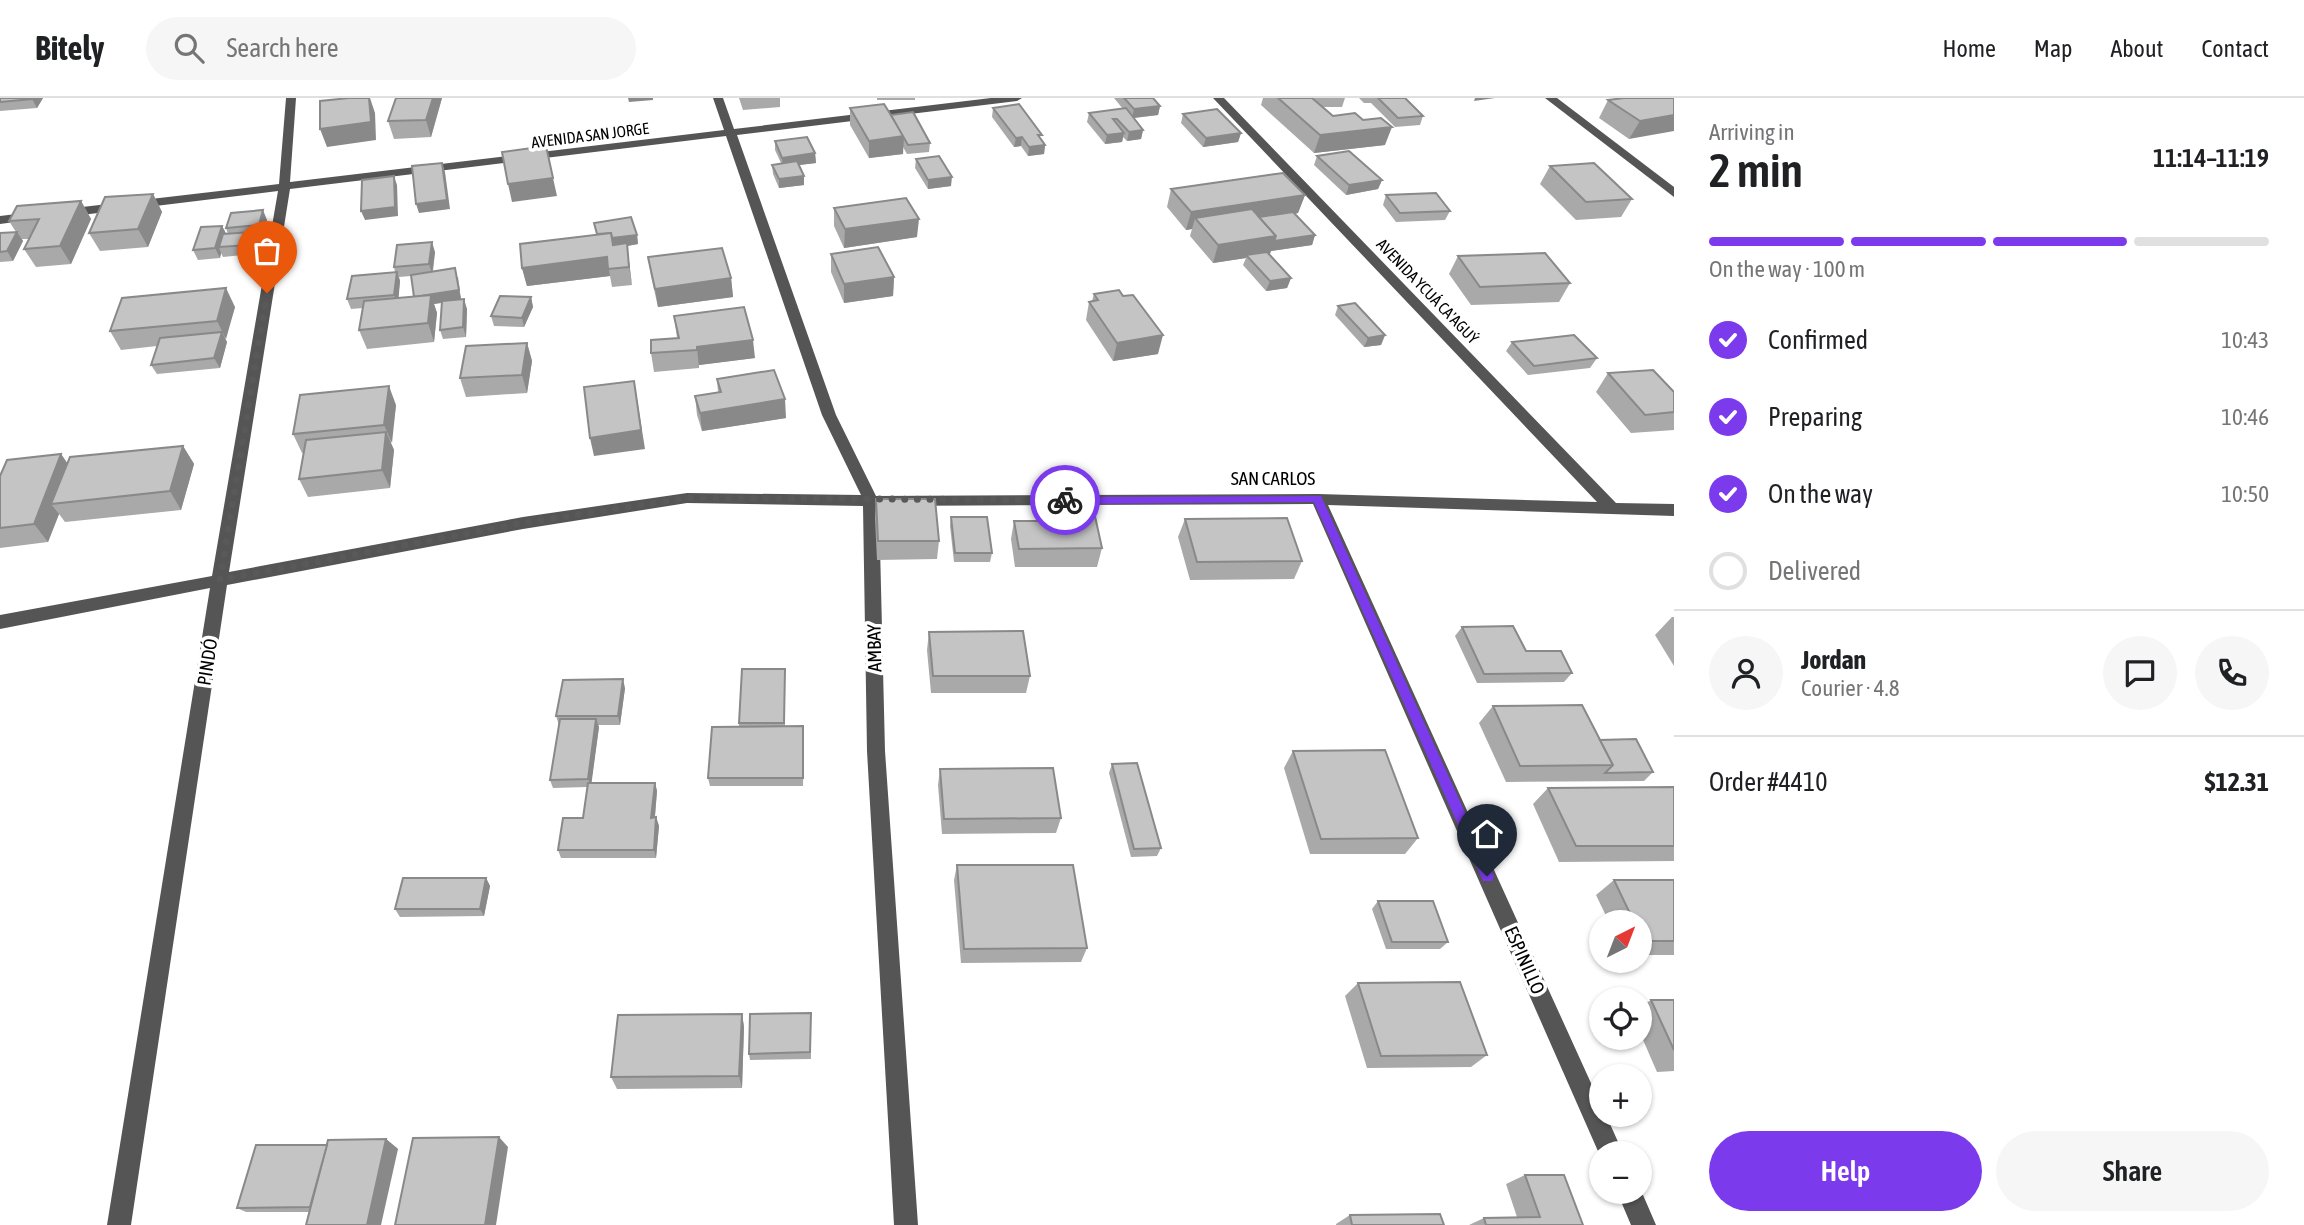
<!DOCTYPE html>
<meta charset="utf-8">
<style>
body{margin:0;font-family:"Asap Condensed",sans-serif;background:#f6f6f6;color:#202124;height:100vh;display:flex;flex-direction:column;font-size:26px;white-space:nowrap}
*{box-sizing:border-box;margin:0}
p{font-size:23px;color:#757577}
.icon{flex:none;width:38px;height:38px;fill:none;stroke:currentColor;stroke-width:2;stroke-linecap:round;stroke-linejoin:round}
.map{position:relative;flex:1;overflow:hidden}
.sheet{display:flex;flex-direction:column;background:#fff;width:630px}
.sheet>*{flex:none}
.needle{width:46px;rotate:42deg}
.tools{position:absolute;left:1589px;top:812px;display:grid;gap:14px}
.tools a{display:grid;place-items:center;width:63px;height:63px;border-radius:50%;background:#fff;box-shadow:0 2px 5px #0004;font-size:35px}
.pin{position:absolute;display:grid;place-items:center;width:60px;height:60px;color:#fff;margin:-72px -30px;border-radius:50% 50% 50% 0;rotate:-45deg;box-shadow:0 0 7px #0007}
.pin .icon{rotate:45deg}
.courier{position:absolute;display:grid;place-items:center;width:70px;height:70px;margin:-35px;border:5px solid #7c3aed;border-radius:50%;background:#fff;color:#222;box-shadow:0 2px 9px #0007}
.head em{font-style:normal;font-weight:600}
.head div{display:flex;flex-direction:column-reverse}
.head{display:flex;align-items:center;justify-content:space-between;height:119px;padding:0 35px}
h1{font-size:46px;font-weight:600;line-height:52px}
.bar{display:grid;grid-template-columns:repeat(4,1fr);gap:10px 7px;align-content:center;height:84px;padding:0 35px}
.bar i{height:9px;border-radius:5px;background:#e0e0e0}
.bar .selected{background:#7c3aed}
.bar p{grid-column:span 4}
.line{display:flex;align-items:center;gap:18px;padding:0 35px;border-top:2px solid #e0e0e0}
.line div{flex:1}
.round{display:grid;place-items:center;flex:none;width:74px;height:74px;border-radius:37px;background:#f6f6f6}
ol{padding:0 35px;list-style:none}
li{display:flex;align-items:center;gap:21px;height:77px}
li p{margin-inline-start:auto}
li .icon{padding:7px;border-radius:50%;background:#7c3aed;color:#fff;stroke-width:4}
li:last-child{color:#757577}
li i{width:38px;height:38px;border:4px solid #e0e0e0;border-radius:50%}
.primary-button{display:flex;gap:14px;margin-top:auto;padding:14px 35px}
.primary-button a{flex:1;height:80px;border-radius:42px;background:#7c3aed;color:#fff;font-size:28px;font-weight:600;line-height:80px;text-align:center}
.primary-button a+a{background:#f6f6f6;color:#202124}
header{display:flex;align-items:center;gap:42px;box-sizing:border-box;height:98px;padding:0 35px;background:#fff;border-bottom:2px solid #e0e0e0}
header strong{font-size:33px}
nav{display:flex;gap:38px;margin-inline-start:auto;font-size:24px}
.search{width:490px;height:63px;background:#f6f6f6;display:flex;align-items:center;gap:18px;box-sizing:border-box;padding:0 24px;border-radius:38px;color:#757577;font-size:26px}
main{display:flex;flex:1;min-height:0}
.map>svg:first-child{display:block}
</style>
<header>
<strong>Bitely</strong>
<div class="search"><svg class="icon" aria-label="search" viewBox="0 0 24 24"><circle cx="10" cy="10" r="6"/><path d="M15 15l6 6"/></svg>Search here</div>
<nav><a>Home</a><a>Map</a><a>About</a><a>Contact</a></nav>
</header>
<main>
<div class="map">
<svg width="1674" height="1127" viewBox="0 0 1674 1127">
<rect width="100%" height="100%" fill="#fff"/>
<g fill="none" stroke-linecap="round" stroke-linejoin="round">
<g fill="#555" fill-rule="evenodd">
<path d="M286 0H296L290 84 724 32 713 0H723L734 31 991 0H1022L1017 3 737 37 836 317 876 398 1318 396 1597 404 1213 0H1224L1616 405 1674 406V418L1328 407 1601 1007V1017H1606L1623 1055H1601V1060L1313 406 879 408 885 653 918 1127H894L867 653 863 408 687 405 523 431 227 487 131 1127H107L210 490 0 531V517L212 478 278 93 65 119 59 115 65 111 279 86ZM726 38 822 317 861 397 687 395 523 419 229 474 290 91Z"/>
<path d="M1545 0H1557L1674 89V99Z"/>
<path d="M33 114 39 118 37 121 0 126V118Z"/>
<path d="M1640 1090 1656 1127H1631L1617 1094H1640Z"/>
</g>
</g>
<g fill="#a9a9a9" fill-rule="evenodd">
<path d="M0 0H43L37 10 0 13Z"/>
<path d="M442 0 431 39 394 41 388 23Z"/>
<path d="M739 0H780V9L743 12Z"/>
<rect x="877" y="0" width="38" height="2"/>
<path d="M1114 0H1153L1160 8 1158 17 1134 20 1143 32 1141 41 1127 43 1123 39 1122 44 1105 46 1087 24 1089 15 1123 11Z"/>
<path d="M1263 0H1345L1342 9H1323L1333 18 1385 47 1314 55 1261 7Z"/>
<path d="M1359 0H1405L1423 18 1420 27 1395 29 1371 5H1364Z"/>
<path d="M1674 0 1629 41 1599 20 1608 2Z"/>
<path d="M850 10 930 45 929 54 907 56 903 49V56L869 60 850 27Z"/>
<path d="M993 10 1042 42 1045 47 1044 56 1028 58 1021 48 1014 49 992 19Z"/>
<path d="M1183 16 1241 35 1238 44 1203 49 1181 25Z"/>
<path d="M775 43 815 55 816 65 799 67 804 78V87L779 90 773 76 772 67 781 65 775 52Z"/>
<path d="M1317 58 1382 82 1378 91 1346 97 1314 67Z"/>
<path d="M916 61 951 88 928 91 915 70Z"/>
<path d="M1550 68 1632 101 1621 119 1576 122 1540 86Z"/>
<path d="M1171 91 1305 97 1298 115 1295 116 1315 137 1312 147 1271 153 1269 156 1291 180 1287 190 1266 193 1243 167 1246 160 1213 165 1190 138 1192 131 1186 132 1167 109Z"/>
<path d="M153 96 162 114 148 149 100 153 89 135Z"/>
<path d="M1386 97 1450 113 1445 122 1396 124 1383 107Z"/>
<path d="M81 103 91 121 71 166 36 169 24 151 29 141H22L23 143 13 163 0 164V135L16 134 9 123Z"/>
<path d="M834 110 917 139 844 150 834 128Z"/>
<path d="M267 122 263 137H254L257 143 253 156 223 159 221 155 220 160 198 162 193 152 222 128 226 136H228L226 130Z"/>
<path d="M637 137 638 146 627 148 632 187 612 189 610 178 527 188 522 170Z"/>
<path d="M435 154 433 174 458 179 461 201 467 211 466 239 443 241 440 232 442 205 434 206 437 215 434 244 367 251 359 232 363 210 351 211 347 201 395 174 394 169ZM411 178 414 199 398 200 400 183 399 179Z"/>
<path d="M831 156 894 179 893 198 844 205 831 174Z"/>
<path d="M1458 158 1570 185 1559 204 1471 207 1449 176Z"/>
<path d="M648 159 731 180 733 199 658 209 651 178Z"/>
<path d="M1094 196 1123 198 1158 256 1113 263 1086 222 1089 204 1092 203Z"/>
<path d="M531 199 533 209 524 229 494 228 491 218Z"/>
<path d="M1338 208 1385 237 1381 247 1364 249 1335 217Z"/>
<path d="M235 209 225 241 227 244 220 270 157 276 151 267 157 248 121 252 110 233Z"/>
<path d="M674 218 755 260 699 267V270L654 274 651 255 677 240Z"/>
<path d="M1512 244 1597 260 1590 270 1528 277 1506 253Z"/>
<path d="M527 245 532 263 527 295 466 299 460 280Z"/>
<path d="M1608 275 1674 294V332L1631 335 1596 294Z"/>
<path d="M717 281 786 320 702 333 697 317 695 298 718 294Z"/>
<path d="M396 307 391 345 394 352 390 390 308 399 299 381 304 355H302L293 336Z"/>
<path d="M183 348 194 366 181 412 65 424 59 416 48 444 0 450V378L61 356 67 365Z"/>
<path d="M1043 392 1102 450 1097 469H1015L1011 441 1014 423H1042L1040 410Z"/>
<path d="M876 401 939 443 937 461 877 462 875 420Z"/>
<path d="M951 419 992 455 990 464H954L950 428Z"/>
<path d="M1185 421 1302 463 1294 481 1190 482 1178 439Z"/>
<path d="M1672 519H1674V568L1655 537Z"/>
<path d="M1462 529 1526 553 1572 575 1564 584 1477 585 1455 538Z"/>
<path d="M929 534 1030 578 1026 595H931L927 552Z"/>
<path d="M785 580V628L804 637 803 688H710L708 680 739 628V625Z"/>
<path d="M625 590 620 627H598L599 629 591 685H655L657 693 655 719H656L659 728 656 760H561L558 752 583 720 587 689 553 690 550 682 559 627 556 618Z"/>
<path d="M1493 608 1600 642 1653 674 1644 683 1506 684 1479 625Z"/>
<path d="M1293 653 1418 740 1405 756H1310L1284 670Z"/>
<path d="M1112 666 1161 750 1157 758 1131 759 1109 675Z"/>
<path d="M940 671 1061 720 1056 735 942 736 938 687Z"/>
<path d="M1674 689V763L1559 764 1533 706 1548 690Z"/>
<path d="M957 767 1087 850 1081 864 961 865 954 782Z"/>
<path d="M486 780 490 788 484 818 400 819 395 811Z"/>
<path d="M1614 782H1674V857H1640V824H1609L1596 797Z"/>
<path d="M1378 803 1448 844 1440 851H1386L1372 811Z"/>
<path d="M1358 885 1487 957 1471 969 1367 970 1345 898Z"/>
<path d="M1651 902H1674V973L1657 974 1640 935V909Z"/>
<path d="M811 915V961L750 962 749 956Z"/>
<path d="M742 916 744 929 742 990 617 991 611 979Z"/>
<path d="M386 1041 398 1051 309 1114H246L237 1110 327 1047Z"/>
<path d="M1525 1077 1583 1127H1469L1484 1120 1517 1119 1506 1086Z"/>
<path d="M1350 1117 1444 1127H1336V1126Z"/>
</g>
<g fill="#898989">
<path d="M32 0H43L37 10 32 1Z"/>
<path d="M370 0 375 15 376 42 327 49 320 31Z"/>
<path d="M433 0H442L431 39 426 22Z"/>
<path d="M628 0H653V2L629 4Z"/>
<path d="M1475 0H1495L1474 3Z"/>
<path d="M1160 8 1158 17 1132 20 1134 11Z"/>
<path d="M1674 17V33L1629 41 1640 23Z"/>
<path d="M1392 29 1385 47 1314 55 1320 37Z"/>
<path d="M1143 32 1141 41 1127 43 1129 34Z"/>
<path d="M1124 35 1122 44 1105 46 1107 37Z"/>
<path d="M1241 35 1238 44 1203 49 1206 40Z"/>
<path d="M904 38 903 56 869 60V43Z"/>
<path d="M1022 39 1021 48 1014 49 1016 40Z"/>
<path d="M1045 47 1044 56 1028 58 1029 49Z"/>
<path d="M815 55 816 65 783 69 782 60Z"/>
<path d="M442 65 445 74 450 111 419 115 416 106Z"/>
<path d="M394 78 397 87 398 118 365 122 361 113Z"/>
<path d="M804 78V87L779 90V81Z"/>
<path d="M952 79 951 88 928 91V82Z"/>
<path d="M553 80 557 98 512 104 508 86Z"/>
<path d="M1382 82 1378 91 1346 97 1349 87Z"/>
<path d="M153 96 162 114 148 149 138 131Z"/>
<path d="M1305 97 1298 115 1251 122 1195 120 1192 131 1186 132 1191 114Z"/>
<path d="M81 103 91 121 71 166 60 148Z"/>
<path d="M263 112 267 122 263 137 259 127Z"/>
<path d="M919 121 917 139 844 150 845 131Z"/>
<path d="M222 128 227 137 219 149 221 155 220 160 215 150Z"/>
<path d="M17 134 23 143 13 163 7 153Z"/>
<path d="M252 134 257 143 253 156 249 147Z"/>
<path d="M637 137 638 146 627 148 632 187 629 169 600 152 598 142Z"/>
<path d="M1315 137 1312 147 1271 153 1270 156 1248 159 1246 157V160L1213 165 1218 147 1276 138Z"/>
<path d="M432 144 435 154 432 176 429 166Z"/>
<path d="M607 159 610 178 527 188 522 170Z"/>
<path d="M455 170 461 201 434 206 437 215 434 244 428 225 418 209Z"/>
<path d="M397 174 400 183 398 207 394 197Z"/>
<path d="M894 179 893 198 844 205V186Z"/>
<path d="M731 180 733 199 658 209 655 191Z"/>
<path d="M1291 180 1287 190 1266 193 1270 183Z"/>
<path d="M226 190 235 209 226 241 217 223Z"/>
<path d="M531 199 533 209 524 229 522 220Z"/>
<path d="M464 201 467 211 466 239 463 229Z"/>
<path d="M222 234 227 244 220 270 214 260Z"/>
<path d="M1163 237 1158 256 1113 263 1117 245Z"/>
<path d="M1385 237 1381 247 1364 249 1368 240Z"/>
<path d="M753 242 755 260 699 267V270L697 249Z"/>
<path d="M527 245 532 263 527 295 522 277Z"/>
<path d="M389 288 396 307 392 345 384 327Z"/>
<path d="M637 301 645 351 594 358 590 340Z"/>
<path d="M785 301 786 320 702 333 700 315Z"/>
<path d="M386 334 394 352 390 390 382 372Z"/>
<path d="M183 348 194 366 181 412 170 393Z"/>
<path d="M61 356 74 375 51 406 59 416 48 444 34 426Z"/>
<path d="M623 581 625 590 620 627 618 618Z"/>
<path d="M596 621 599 629 591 689 588 681Z"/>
<path d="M655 685 657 693 654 728 651 720Z"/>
<path d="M656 719 659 728 656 760 654 752Z"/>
<path d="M486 780 490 788 484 818 480 811Z"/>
<path d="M742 916 744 929 742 990 739 978Z"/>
<path d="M499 1039 508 1049 496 1127H485Z"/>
<path d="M386 1041 398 1051 381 1127H367Z"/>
</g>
<g fill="#c4c4c4" stroke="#898989" stroke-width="2">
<path d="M0 0H32V1L0 4Z"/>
<path d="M349 0H369L371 24 320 31V3Z"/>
<path d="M396 0H433L426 22 388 23Z"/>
<path d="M1124 0H1153L1160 8 1134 11Z"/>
<path d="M1278 0H1312L1333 18 1355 15 1363 22 1381 20 1392 29 1320 37Z"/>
<path d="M1378 0H1405L1423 18 1398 20Z"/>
<path d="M1624 0H1674V17L1640 23 1608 2Z"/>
<path d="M884 6 904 38 869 43 850 10Z"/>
<path d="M1019 6 1042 37H1038L1045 47 1029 49 1022 39 1016 40 993 10Z"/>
<path d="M1126 10 1143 32 1129 34 1117 21H1113L1124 35 1107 37 1089 15Z"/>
<path d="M1217 11 1241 35 1206 40 1183 16Z"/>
<path d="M913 14 930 45 908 47 891 17Z"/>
<path d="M807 39 815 55 782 60 775 43Z"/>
<path d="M546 48 553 80 508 86 502 54Z"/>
<path d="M1349 53 1382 82 1349 87 1317 58Z"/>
<path d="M939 58 952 79 928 82 916 61Z"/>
<path d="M797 63 804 78 779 81 772 67Z"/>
<path d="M442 65 447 102 416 106 412 68Z"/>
<path d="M1594 65 1632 101 1586 104 1550 68Z"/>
<path d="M1283 75 1305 97 1191 114 1171 91Z"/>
<path d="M394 78 395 109 361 113 362 82Z"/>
<path d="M1436 95 1450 113 1400 115 1386 97Z"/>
<path d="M153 96 138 131 89 135 105 99Z"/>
<path d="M906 100 919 121 845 131 834 110Z"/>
<path d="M81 103 60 148 24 151 39 121 9 123 17 108Z"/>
<path d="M1252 111 1276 138 1218 147 1195 120Z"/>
<path d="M263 112 259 127 226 130 231 115Z"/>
<path d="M1293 114 1315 137 1274 143 1276 138 1259 119Z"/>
<path d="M631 119 637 137 612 140 611 135 597 136 594 125Z"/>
<path d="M222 128 215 150 193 152 201 129Z"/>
<path d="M17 134 7 153 0 154V135Z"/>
<path d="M252 134 249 147 219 149 223 136Z"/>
<path d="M611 135 613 147 627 145 629 169 608 171 607 159 522 170 520 146Z"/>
<path d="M432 144 429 166 394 169 397 147Z"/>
<path d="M878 149 894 179 844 186 831 156Z"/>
<path d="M722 150 731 180 655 191 648 159Z"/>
<path d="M1267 154 1291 180 1270 183 1246 157Z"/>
<path d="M1545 155 1570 185 1480 189 1458 158Z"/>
<path d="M455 170 459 192 414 199 411 177Z"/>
<path d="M397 174 394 197 347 201 352 178Z"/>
<path d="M226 190 217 223 110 233 122 200Z"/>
<path d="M1119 192 1123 198 1133 197 1163 237 1117 245 1089 204 1098 202 1094 196Z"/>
<path d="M431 197 428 225 359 232 364 203Z"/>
<path d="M500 198 531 199 522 220 491 218Z"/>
<path d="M464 201 463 229 440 232 442 203Z"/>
<path d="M1355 205 1385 237 1368 240 1338 208Z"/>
<path d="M744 209 753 242 697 249V252L651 255V242L679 240 674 218Z"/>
<path d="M222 234 214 260 151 267 160 240Z"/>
<path d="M1574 237 1597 260 1534 268 1512 244Z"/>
<path d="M527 245 522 277 460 280 466 248Z"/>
<path d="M774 272 785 301 700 315 695 298 721 294 717 281Z"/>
<path d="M1653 272 1674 294V314L1645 317 1608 275Z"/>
<path d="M634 283 641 332 590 340 584 289Z"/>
<path d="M389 288 384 327 293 336 300 297Z"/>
<path d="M386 334 382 372 299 381 306 342Z"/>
<path d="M183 348 170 393 51 406 70 359Z"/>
<path d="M61 356 34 426 0 430V378L7 362Z"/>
<path d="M1089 391 1102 450 1019 451 1014 423H1049L1043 392Z"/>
<path d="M876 401H935L939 443H878Z"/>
<path d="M951 419H987L992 455H955Z"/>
<path d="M1287 420 1302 463 1197 464 1185 421Z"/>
<path d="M1513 528 1526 553H1561L1572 575 1484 576 1462 529Z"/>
<path d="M1023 533 1030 578H933L929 534Z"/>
<path d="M742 571H785L784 625H739Z"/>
<path d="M623 581 618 618H556L563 582Z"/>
<path d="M1582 607 1613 667 1520 668 1493 608Z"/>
<path d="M560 621H596L588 681 550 682Z"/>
<path d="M803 628V680H708L712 629Z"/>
<path d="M1636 641 1653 674 1605 675 1613 667 1600 642Z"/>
<path d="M1385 652 1418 740 1321 741 1293 653Z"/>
<path d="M1137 665 1161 750 1134 751 1112 666Z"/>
<path d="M1053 670 1061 720 944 721 940 671Z"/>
<path d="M588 685H655L651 720 656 719 654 752H558L563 720H583Z"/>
<path d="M1674 689V748H1576L1548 690Z"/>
<path d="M957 767H1073L1087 850 964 851Z"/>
<path d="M403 780H486L480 811H395Z"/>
<path d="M1614 782H1674V843H1644L1640 835V824H1634Z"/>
<path d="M1378 803H1433L1448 844H1392Z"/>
<path d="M1460 884 1487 957 1381 958 1358 885Z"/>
<path d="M1651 902H1674V952Z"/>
<path d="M811 915 810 954 749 956 750 916Z"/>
<path d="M742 916 739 978 611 979 618 917Z"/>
<path d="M499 1039 485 1127H395L413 1040Z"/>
<path d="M386 1041 367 1127H306L328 1042Z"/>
<path d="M256 1047H327L310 1109 237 1110Z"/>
<path d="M1525 1077H1564L1583 1127H1486L1484 1120 1540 1119Z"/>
<path d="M1440 1116 1444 1127H1352L1350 1117Z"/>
</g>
<path fill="#7c3aed" d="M1321 398 1494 778 1492 783H1483L1314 404 1065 406 1060 402 1065 399Z"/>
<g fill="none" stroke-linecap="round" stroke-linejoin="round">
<path stroke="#595959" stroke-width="7" stroke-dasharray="0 12.6" d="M267 195 220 482 523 425 687 400 1065 402"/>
</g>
<g text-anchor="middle" stroke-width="7" stroke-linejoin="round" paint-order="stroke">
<g font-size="16" fill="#000" stroke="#fff">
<text transform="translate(590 37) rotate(-7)" y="6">AVENIDA SAN JORGE</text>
<text transform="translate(1428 193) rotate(46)" y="6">AVENIDA YCUÁ CA'AGUÝ</text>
</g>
<g font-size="19" fill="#000" stroke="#fff">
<text x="1273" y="387">SAN CARLOS</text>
<text transform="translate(874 550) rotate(-91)" y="7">AMBAY</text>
<text transform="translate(207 564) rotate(-81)" y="7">PINDÓ</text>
<text transform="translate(1525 862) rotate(66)" y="7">ESPINILLO</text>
</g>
</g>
</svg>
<div class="tools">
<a><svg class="needle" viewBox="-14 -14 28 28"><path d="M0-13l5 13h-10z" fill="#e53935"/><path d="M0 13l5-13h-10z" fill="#757577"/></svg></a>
<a><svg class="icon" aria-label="locate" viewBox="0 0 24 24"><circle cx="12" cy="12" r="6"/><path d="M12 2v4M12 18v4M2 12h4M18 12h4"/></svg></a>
<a>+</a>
<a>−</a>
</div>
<div class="pin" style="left:267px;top:195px;background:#ea580c"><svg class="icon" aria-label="bag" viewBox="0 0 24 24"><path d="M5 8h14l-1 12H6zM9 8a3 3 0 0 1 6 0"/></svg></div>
<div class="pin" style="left:1487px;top:778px;background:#1f2937"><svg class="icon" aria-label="home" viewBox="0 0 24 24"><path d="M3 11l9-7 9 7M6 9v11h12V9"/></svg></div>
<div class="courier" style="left:1065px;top:402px"><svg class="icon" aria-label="bike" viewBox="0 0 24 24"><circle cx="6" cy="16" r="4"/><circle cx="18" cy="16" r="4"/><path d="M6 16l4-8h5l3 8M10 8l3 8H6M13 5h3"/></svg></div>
</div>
<section class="sheet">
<div class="head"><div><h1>2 min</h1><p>Arriving in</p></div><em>11:14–11:19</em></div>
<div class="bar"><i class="selected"></i><i class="selected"></i><i class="selected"></i><i></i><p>On the way · 100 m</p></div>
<ol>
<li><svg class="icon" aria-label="check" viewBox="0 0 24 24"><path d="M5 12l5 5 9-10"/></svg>Confirmed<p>10:43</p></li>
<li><svg class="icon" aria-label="check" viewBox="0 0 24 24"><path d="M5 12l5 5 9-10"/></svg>Preparing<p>10:46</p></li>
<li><svg class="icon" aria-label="check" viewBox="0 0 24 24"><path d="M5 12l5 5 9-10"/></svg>On the way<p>10:50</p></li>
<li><i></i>Delivered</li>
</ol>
<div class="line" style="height:126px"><a class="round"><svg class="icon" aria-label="person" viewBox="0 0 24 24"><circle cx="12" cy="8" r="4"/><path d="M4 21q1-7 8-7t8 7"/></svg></a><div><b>Jordan</b><p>Courier · 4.8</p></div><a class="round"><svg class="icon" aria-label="chat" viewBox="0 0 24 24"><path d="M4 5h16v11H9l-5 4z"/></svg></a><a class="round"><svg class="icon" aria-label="phone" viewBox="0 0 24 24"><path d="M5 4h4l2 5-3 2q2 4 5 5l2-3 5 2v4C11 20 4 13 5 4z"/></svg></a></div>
<div class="line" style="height:91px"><div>Order #4410</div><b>$12.31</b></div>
<div class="primary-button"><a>Help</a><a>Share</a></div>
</section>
</main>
